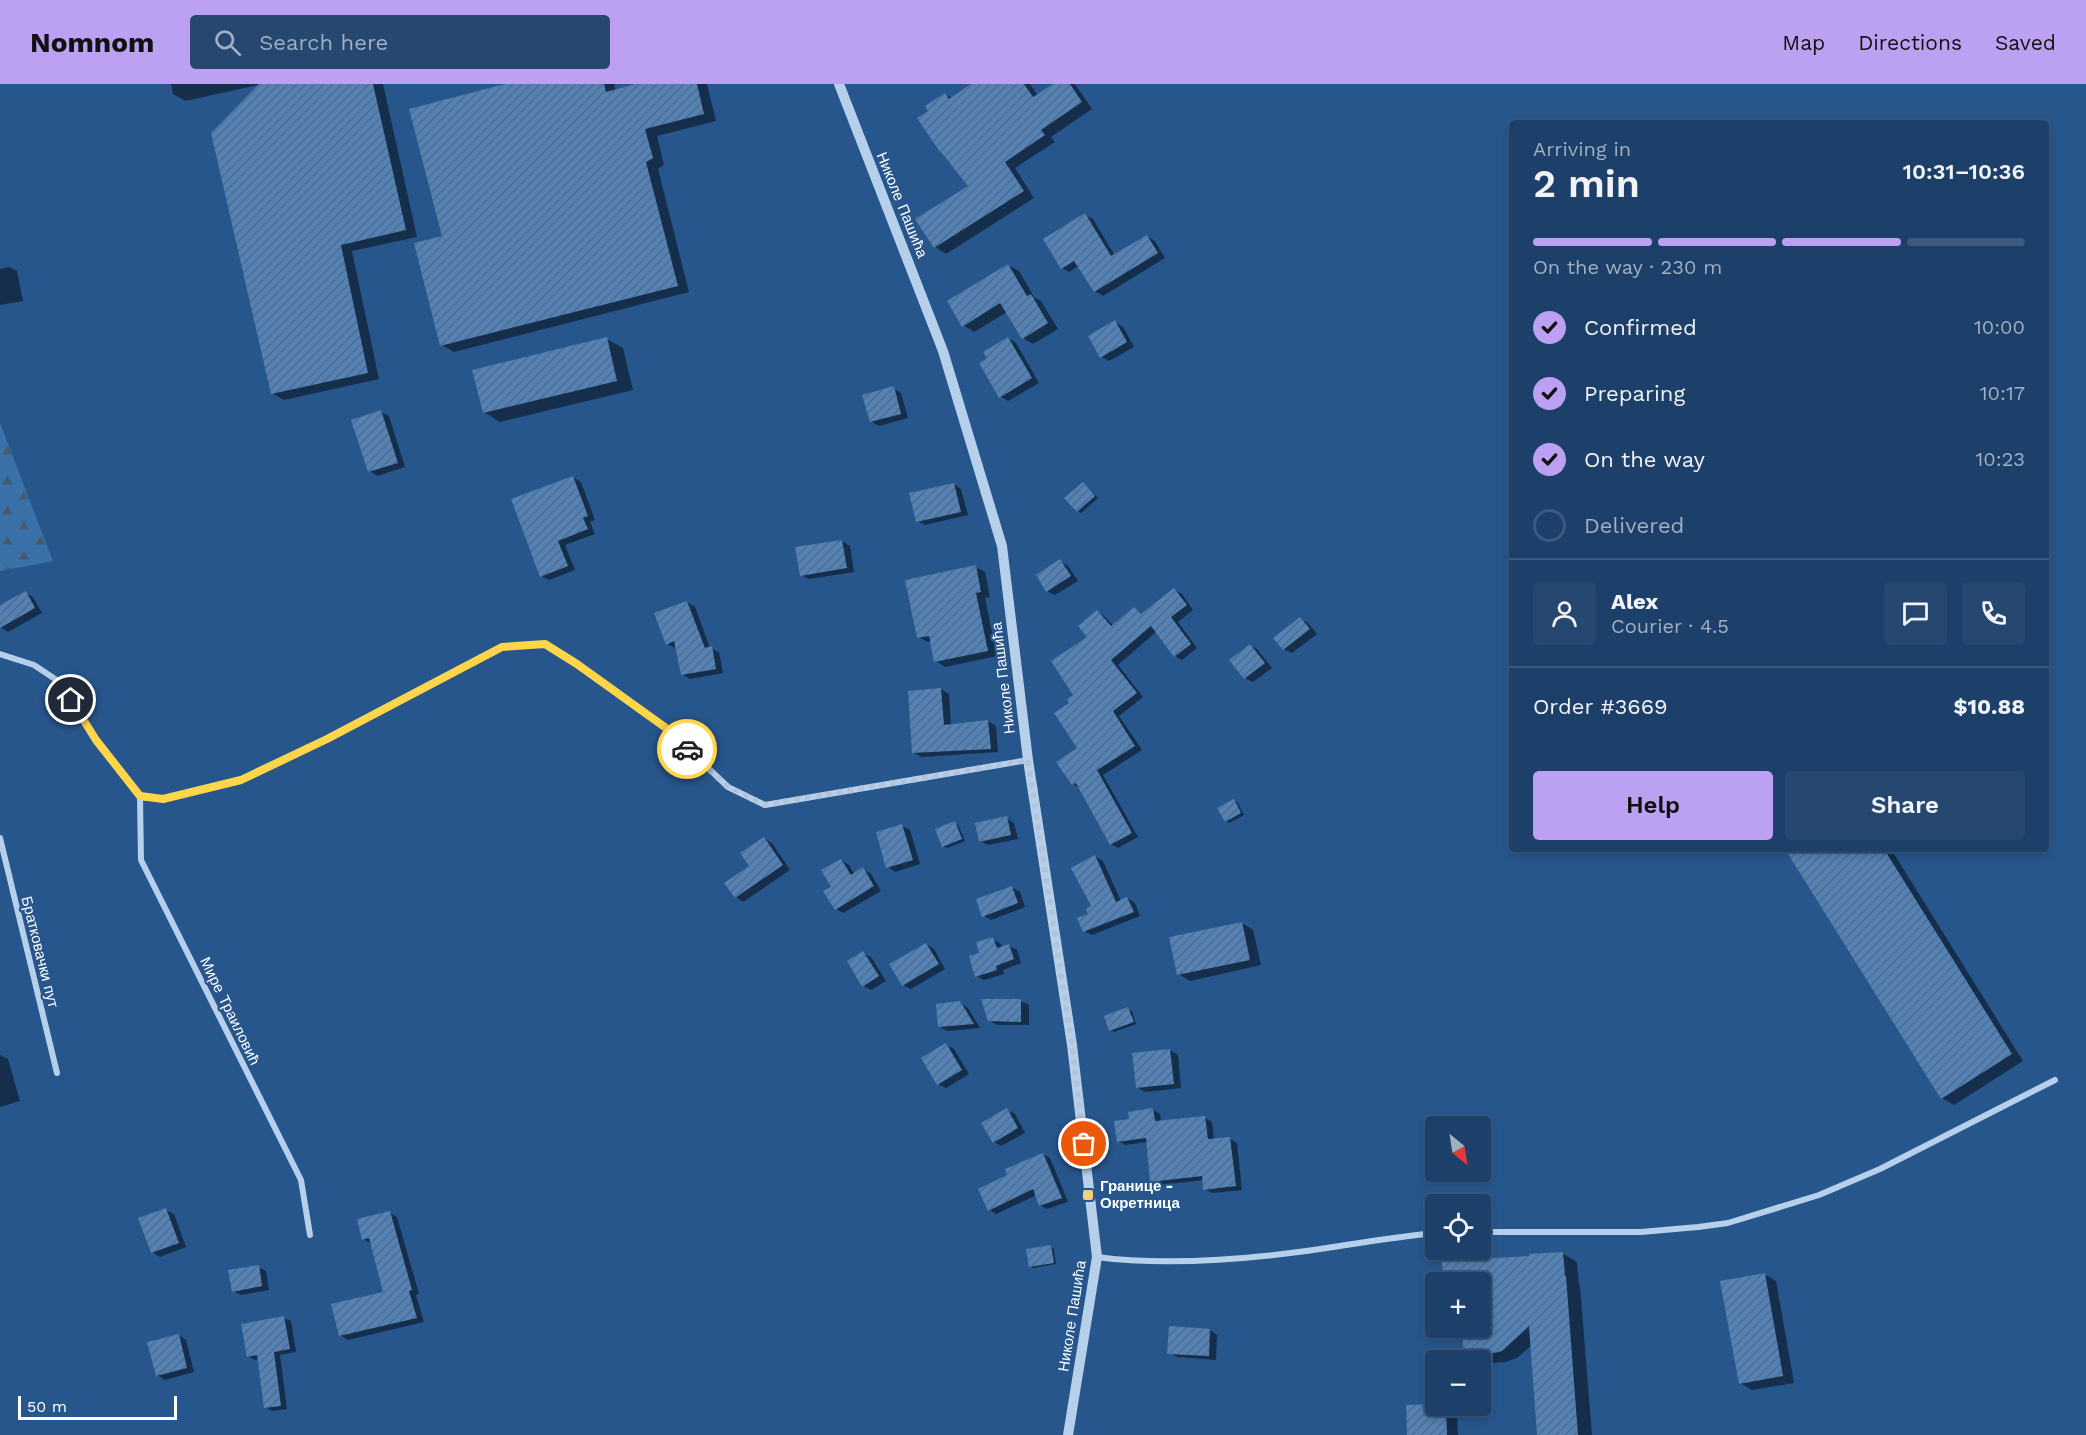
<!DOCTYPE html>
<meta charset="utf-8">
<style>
body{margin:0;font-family:"Work Sans",sans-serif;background:#254770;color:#f1f3f6;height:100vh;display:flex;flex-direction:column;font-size:22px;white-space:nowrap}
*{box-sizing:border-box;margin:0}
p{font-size:20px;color:#a0afc1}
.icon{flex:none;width:33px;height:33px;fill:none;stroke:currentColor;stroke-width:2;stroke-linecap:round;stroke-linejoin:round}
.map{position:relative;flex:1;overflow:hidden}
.details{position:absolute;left:1509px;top:36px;width:540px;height:732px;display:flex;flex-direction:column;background:#1d406a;border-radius:6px;box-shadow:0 3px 9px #0003,0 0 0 2px #3b597e}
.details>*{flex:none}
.needle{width:39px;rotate:150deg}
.fabs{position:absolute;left:1425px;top:1032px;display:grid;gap:12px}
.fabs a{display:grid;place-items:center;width:66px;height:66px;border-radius:6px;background:#1d406a;box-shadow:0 3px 9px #0003,0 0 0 2px #3b597e;font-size:30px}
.scale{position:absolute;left:18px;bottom:15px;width:159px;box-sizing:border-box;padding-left:6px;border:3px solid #fff;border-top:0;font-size:16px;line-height:21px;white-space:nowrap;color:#fff;-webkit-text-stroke:4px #27568d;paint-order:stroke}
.pin{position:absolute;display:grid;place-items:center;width:51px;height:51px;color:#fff;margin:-26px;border:3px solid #fff;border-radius:50%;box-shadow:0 2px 6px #0007}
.courier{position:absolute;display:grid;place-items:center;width:60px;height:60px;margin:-30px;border:4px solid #ffd54a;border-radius:50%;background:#fff;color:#222;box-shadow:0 2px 8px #0007}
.headline em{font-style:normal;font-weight:600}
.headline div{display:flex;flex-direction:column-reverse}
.headline{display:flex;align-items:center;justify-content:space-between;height:102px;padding:0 24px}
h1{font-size:39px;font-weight:600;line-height:45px}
.bar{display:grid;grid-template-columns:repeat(4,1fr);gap:9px 6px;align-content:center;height:72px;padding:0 24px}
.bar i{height:8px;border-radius:4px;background:#3b597e}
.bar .selected{background:#bca0f2}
.bar p{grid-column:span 4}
.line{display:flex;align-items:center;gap:15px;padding:0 24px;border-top:2px solid #3b597e}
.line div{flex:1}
.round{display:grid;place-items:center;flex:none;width:63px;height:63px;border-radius:6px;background:#254770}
ol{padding:0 24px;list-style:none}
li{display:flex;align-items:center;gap:18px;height:66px}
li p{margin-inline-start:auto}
li .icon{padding:6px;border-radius:50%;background:#bca0f2;color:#111;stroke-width:4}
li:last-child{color:#a0afc1}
li i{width:33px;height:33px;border:3px solid #3b597e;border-radius:50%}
.button{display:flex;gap:12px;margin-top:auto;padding:12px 24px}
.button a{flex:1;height:69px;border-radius:6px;background:#bca0f2;color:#111;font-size:24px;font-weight:600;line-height:69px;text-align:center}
.button a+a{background:#254770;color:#f1f3f6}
header{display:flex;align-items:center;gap:36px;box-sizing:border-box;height:84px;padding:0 30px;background:#bca0f2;color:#111}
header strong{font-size:28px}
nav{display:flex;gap:33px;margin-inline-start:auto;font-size:21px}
.search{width:420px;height:54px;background:#254770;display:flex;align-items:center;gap:15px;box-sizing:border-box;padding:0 21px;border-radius:6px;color:#a0afc1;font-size:22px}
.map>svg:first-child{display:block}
</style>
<header>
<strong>Nomnom</strong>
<div class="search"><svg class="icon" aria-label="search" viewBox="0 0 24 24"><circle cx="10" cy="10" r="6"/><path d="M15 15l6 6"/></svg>Search here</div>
<nav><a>Map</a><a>Directions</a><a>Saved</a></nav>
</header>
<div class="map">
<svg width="2086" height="1351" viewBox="0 0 2086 1351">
<defs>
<pattern id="forest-firs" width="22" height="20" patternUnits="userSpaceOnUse" patternTransform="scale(1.5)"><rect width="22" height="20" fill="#3b71a9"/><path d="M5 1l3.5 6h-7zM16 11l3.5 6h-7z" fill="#455b71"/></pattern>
<pattern id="building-hatch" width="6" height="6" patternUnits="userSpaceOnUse" patternTransform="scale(1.5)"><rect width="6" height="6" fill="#5482b5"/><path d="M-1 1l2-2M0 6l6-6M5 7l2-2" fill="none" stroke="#516c8b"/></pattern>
</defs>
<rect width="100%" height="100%" fill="#27568d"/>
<path fill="url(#forest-firs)" d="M0 339 53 477 0 487Z"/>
<g fill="#0007">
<path d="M171 0H263L185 17 173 10Z"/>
<path d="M309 0H383L417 153 352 167 379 295 284 316 272 309Z"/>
<path d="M511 0H614L616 7 642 0H707L716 37 657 52 664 81 658 85 689 208 454 268 442 261 443 153Z"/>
<path d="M973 0H1030L1038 12 1055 0H1075L1092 25 1051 53 1055 58 1015 84 1034 114 946 170 935 163 970 102 930 27 945 10 952 14Z"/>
<path d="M1085 131 1093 135 1115 172 1147 152 1155 157 1165 174 1103 212 1095 207 1079 182 1069 188 1062 184Z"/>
<path d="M1008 181 1019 187 1034 213 1041 217 1058 245 1033 260 1023 254 1007 228 974 248 963 241Z"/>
<path d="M9 183 17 187 23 217 0 221V185Z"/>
<path d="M1115 238 1123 243 1134 263 1109 277 1102 273Z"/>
<path d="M1008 254 1016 259 1039 299 1008 317 1000 312 989 275Z"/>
<path d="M607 255 623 264 633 306 500 338 484 328Z"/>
<path d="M893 304 901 309 908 334 879 342 871 337Z"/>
<path d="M381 328 389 332 405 383 377 392 370 387Z"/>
<path d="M573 393 581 398 595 436 590 438 595 450 565 461 575 486 549 496 541 492Z"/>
<path d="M954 400 961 405 968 431 925 441 917 437Z"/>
<path d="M1083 400 1098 414 1081 429 1078 427Z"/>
<path d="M842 457 850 462 854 488 809 495 801 491Z"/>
<path d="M1060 477 1068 482 1078 497 1055 511 1047 507Z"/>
<path d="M976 483 985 488 990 513 985 514 997 572 945 583 936 577 932 558H928L919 553Z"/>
<path d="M1174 506 1182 510 1193 526 1178 538 1197 564 1182 576 1175 572 1156 548 1118 581 1143 613 1119 632 1142 666 1103 691 1138 753 1118 764 1111 760 1081 705 1073 700 1079 665 1071 619 1097 527 1104 532 1114 542 1134 525 1143 531Z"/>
<path d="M26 509 33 513 42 529 8 548 0 543V523Z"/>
<path d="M687 518 695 523 710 564 719 568 723 589 690 595 682 590 677 563 675 564 667 560Z"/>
<path d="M1301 535 1308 539 1317 550 1292 569 1284 565 1276 554Z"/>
<path d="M1250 561 1258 566 1272 584 1253 598 1245 594Z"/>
<path d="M941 605 949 610 951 641 988 637 996 642 998 668 921 673 914 669Z"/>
<path d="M1234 717 1237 718 1244 731 1229 739 1226 737Z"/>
<path d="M1006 734 1014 739 1018 755 988 761 980 757Z"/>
<path d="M955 739 958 741 965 757 947 764 943 762Z"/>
<path d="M902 742 910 746 920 780 895 788 888 783Z"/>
<path d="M764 755 772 759 790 786 743 818 736 813Z"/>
<path d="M1787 765H1891L2023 977 1954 1021 1942 1014Z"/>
<path d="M1095 772 1103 777 1121 817 1127 814 1135 819 1140 832 1092 851 1084 847 1094 823Z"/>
<path d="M841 776 849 781 854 790 863 785 871 790 881 807 843 829 836 825 833 803Z"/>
<path d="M1012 803 1020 808 1025 823 991 836 984 832Z"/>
<path d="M1242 839 1253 846 1261 881 1190 897 1179 890Z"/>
<path d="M993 855 1001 860 1002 864 1009 862 1017 866 1021 879 1003 886 1004 890 984 896 976 892 981 870Z"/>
<path d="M926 860 934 865 945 885 911 905 903 901Z"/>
<path d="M863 869 871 873 886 897 871 906 863 902Z"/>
<path d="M1021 917 1029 921V941H997L989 936Z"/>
<path d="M960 919 968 924 980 944 947 947 940 943Z"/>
<path d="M1128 925 1132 927 1136 940 1114 948 1110 946Z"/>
<path d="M946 961 954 965 969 990 946 1004 938 1000Z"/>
<path d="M1170 966 1178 971 1181 1004 1145 1008 1137 1003Z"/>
<path d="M0 971 8 975 20 1017 0 1023Z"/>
<path d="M1007 1026 1015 1030 1025 1049 1001 1062 994 1058Z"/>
<path d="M1153 1026 1160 1030 1161 1038 1205 1034 1212 1038 1214 1056 1230 1055 1237 1059 1242 1106 1212 1109 1205 1105 1204 1096 1159 1101 1152 1097 1148 1058 1125 1061 1118 1057 1130 1036Z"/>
<path d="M1043 1070 1050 1074 1068 1118 1047 1125 1040 1121 1037 1111 996 1130 990 1126 980 1106 1009 1092Z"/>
<path d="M166 1126 174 1130 186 1163 160 1173 152 1168Z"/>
<path d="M390 1129 397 1133 419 1210 416 1211 424 1238 348 1256 340 1251 385 1209 372 1160 363 1155Z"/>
<path d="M1051 1163 1054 1165 1056 1180 1033 1184 1030 1182Z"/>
<path d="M1562 1169 1577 1178 1579 1201 1580 1202 1592 1351H1539L1532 1261 1517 1274 1505 1278 1480 1280V1276H1475L1465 1271 1464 1244H1480V1198H1454L1445 1192 1531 1174Z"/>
<path d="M258 1183 266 1187 269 1206 241 1211 233 1207Z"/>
<path d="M1764 1190 1776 1197 1794 1299 1752 1306 1740 1299Z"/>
<path d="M284 1234 291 1237 296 1268 280 1271 287 1325 272 1327 265 1323 259 1275 255 1276 248 1272Z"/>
<path d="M1210 1246 1217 1251 1216 1276 1177 1273 1169 1269Z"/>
<path d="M179 1251 186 1256 194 1288 165 1296 157 1291Z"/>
<path d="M1436 1322H1447L1457 1328 1458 1351H1408Z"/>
</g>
<g fill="url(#building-hatch)">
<path d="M259 0H373L406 146 341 161 368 289 271 310 211 49Z"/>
<path d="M505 0H604L606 8 636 0H697L704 30 645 45 653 74 646 78 678 202 440 262 414 159 442 152 409 25Z"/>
<path d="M971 0H1024L1033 13 1053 0H1070L1082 18 1041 46 1045 51 1005 78 1024 107 934 164 915 135 968 102 941 68H940L917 34 928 27 925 22 945 9 949 15Z"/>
<path d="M1085 129 1111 172 1147 151 1158 169 1094 208 1074 177 1061 185 1043 155Z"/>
<path d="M1008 180 1027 212 1031 210 1048 239 1022 255 1000 219 962 243 947 217Z"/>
<path d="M1115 236 1127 258 1100 274 1088 252Z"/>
<path d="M607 253 617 297 483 329 472 286Z"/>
<path d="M1008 253 1032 294 999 314 979 279 987 274 983 268Z"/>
<path d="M894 302 901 330 870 338 862 311Z"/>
<path d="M381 326 398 379 368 388 351 336Z"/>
<path d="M573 392 588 432 583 434 588 445 558 457 568 482 540 493 511 415Z"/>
<path d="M1083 398 1095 412 1077 428 1064 414Z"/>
<path d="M954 399 961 428 916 438 909 409Z"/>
<path d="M842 456 847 484 800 492 795 463Z"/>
<path d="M1060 475 1071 492 1046 508 1036 491Z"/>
<path d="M976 481 981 508 976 509 988 567 934 578 929 552 917 554 905 496Z"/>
<path d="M1174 504 1187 521 1171 533 1191 560 1174 573 1151 542 1111 576 1137 609 1113 627 1135 662 1097 686 1132 749 1110 761 1076 699 1072 701 1056 678 1077 664 1054 629 1069 619 1067 615 1073 611 1051 577 1087 553 1078 542 1097 526 1111 542 1134 523 1141 530Z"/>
<path d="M26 507 35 524 0 544V521Z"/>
<path d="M687 517 705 564 712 562 716 585 681 591 674 557 666 561 654 529Z"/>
<path d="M1300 533 1310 545 1283 566 1273 554Z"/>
<path d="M1250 560 1265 579 1244 595 1229 576Z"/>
<path d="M941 604 944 641 988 636 991 665 912 669 908 607Z"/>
<path d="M1234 715 1241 729 1225 738 1217 724Z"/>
<path d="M1007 732 1011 751 979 758 975 739Z"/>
<path d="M955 737 962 755 942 763 935 745Z"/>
<path d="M902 740 913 776 886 784 876 748Z"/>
<path d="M764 753 783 781 735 814 724 799 749 782 740 769Z"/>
<path d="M1785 765H1884L2012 970 1941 1015Z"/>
<path d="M1095 771 1116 818 1127 813 1134 828 1083 848 1077 834 1088 830 1086 825 1091 822 1071 784Z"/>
<path d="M841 775 851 791 863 783 874 802 835 826 823 807 831 803 821 786Z"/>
<path d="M1012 802 1018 819 982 833 976 815Z"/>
<path d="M1242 838 1250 876 1177 891 1169 853Z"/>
<path d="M993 853 997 864 1009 860 1014 875 996 882 997 886 975 893 969 872 979 869 976 858Z"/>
<path d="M926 859 939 880 902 902 889 880Z"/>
<path d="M863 867 879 892 862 903 847 877Z"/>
<path d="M981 915H1021V938L988 937Z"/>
<path d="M960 917 974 940 938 943 936 920Z"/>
<path d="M1128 923 1134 938 1109 947 1104 932Z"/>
<path d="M946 959 962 986 937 1001 921 974Z"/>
<path d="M1170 965 1174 1000 1136 1004 1132 969Z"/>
<path d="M1007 1024 1018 1044 993 1059 981 1039Z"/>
<path d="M1153 1024 1155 1037 1205 1032 1208 1055 1230 1053 1236 1102 1203 1106 1202 1092 1150 1098 1146 1054 1117 1058 1114 1037 1129 1035 1128 1028Z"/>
<path d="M1043 1069 1062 1114 1039 1122 1033 1105 988 1127 978 1105 1007 1091 1005 1085Z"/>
<path d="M166 1124 179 1159 151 1169 138 1134Z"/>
<path d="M390 1127 412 1206 409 1207 417 1234 339 1252 331 1220 383 1208 369 1154 362 1156 357 1135Z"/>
<path d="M1051 1161 1054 1179 1029 1183 1026 1165Z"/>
<path d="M1563 1168 1565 1192H1566L1578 1351H1537L1529 1242 1502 1267 1490 1270 1464 1272 1462 1244H1480V1198H1452V1193H1443L1442 1177 1529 1172V1170Z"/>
<path d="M259 1181 262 1202 232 1208 228 1186Z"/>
<path d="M1765 1189 1783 1292 1739 1300 1720 1197Z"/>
<path d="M284 1232 290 1265 274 1268 281 1322 264 1324 257 1271 247 1273 241 1240Z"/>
<path d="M1169 1242 1210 1245 1209 1272 1167 1270Z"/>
<path d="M179 1250 187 1284 156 1292 147 1258Z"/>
<path d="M1436 1320V1322H1446L1447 1351H1407L1406 1321Z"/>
</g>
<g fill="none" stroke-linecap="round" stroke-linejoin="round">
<g stroke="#b6cfea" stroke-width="6">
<path d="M0 570 34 581 58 597 96 656 140 713 163 715 241 696 327 655 502 563 545 560 577 581 666 644 728 703 765 721 1028 676"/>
<path d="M140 713 141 776 301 1096 310 1151"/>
<path d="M0 754 57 989"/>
<path d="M1480 1148H1641L1698 1143 1728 1139 1819 1111 1880 1085 2055 996"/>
<path d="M1097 1173C1171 1183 1266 1174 1340 1162 1372 1157 1403 1152 1436 1149"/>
</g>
<path stroke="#b6cfea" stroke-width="10" d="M839 0 943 267 1002 462 1028 676 1072 961 1097 1173 1068 1351"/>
</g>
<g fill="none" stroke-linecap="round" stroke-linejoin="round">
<path stroke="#b3c4d7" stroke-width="6" stroke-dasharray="0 10.8" d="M687 665 728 703 765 721 1028 676 1072 962 1084 1060"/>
<path stroke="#ffd54a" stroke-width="8" d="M71 616 96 656 140 712 163 715 241 696 327 655 502 563 545 560 577 580 666 644 687 665"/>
</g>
<rect fill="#f3cd7c" stroke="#27568d" stroke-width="2" x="1082" y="1105" width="12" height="12" rx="3"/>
<g text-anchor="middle" stroke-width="4.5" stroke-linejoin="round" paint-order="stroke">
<g font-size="15" fill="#fff" stroke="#27568d">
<text transform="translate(902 121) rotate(68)" y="5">Николе Пашића</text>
<text transform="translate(1003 594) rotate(-97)" y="5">Николе Пашића</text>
<text transform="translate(40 868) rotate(76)" y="5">Братковачки пут</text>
<text transform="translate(230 927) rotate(64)" y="5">Мире Траиловић</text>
<text transform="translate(1072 1232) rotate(-81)" y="5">Николе Пашића</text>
</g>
<g font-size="15" font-weight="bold" fill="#fff" stroke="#27568d" text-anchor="start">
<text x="1100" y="1107">Границе -<tspan x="1100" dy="17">Окретница</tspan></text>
</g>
</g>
</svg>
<div class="fabs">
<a><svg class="needle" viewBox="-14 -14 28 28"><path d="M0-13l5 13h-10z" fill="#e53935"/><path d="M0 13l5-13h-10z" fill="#a0afc1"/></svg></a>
<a><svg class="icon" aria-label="locate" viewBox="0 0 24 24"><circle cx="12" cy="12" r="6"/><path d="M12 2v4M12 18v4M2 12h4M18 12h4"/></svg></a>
<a>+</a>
<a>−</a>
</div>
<div class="scale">50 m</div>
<div class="pin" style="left:1084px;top:1060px;background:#ea580c"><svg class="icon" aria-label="bag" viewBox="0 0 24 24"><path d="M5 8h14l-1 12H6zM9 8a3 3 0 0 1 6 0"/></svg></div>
<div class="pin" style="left:71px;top:616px;background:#1f2937"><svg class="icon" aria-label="home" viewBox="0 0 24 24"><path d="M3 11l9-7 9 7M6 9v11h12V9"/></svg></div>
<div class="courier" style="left:687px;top:665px"><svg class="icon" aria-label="car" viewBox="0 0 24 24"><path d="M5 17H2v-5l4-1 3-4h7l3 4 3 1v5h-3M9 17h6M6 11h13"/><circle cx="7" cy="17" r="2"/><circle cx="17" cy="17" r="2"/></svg></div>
<section class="details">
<div class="headline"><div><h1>2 min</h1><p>Arriving in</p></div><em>10:31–10:36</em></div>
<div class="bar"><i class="selected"></i><i class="selected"></i><i class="selected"></i><i></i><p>On the way · 230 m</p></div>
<ol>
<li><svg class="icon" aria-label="check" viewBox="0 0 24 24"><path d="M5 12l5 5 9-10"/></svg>Confirmed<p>10:00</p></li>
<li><svg class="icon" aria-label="check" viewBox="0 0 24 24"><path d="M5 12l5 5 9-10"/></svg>Preparing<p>10:17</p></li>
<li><svg class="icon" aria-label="check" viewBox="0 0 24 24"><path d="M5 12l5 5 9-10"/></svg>On the way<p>10:23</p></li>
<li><i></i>Delivered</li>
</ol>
<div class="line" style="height:108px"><a class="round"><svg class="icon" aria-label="person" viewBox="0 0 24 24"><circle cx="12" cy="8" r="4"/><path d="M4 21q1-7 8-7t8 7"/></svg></a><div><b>Alex</b><p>Courier · 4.5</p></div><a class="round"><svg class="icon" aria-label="chat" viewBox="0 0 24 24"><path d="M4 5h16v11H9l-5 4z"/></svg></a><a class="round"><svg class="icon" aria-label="phone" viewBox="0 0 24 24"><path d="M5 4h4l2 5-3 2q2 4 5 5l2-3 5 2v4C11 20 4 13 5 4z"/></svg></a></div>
<div class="line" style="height:78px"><div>Order #3669</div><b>$10.88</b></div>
<div class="button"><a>Help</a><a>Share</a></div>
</section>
</div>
